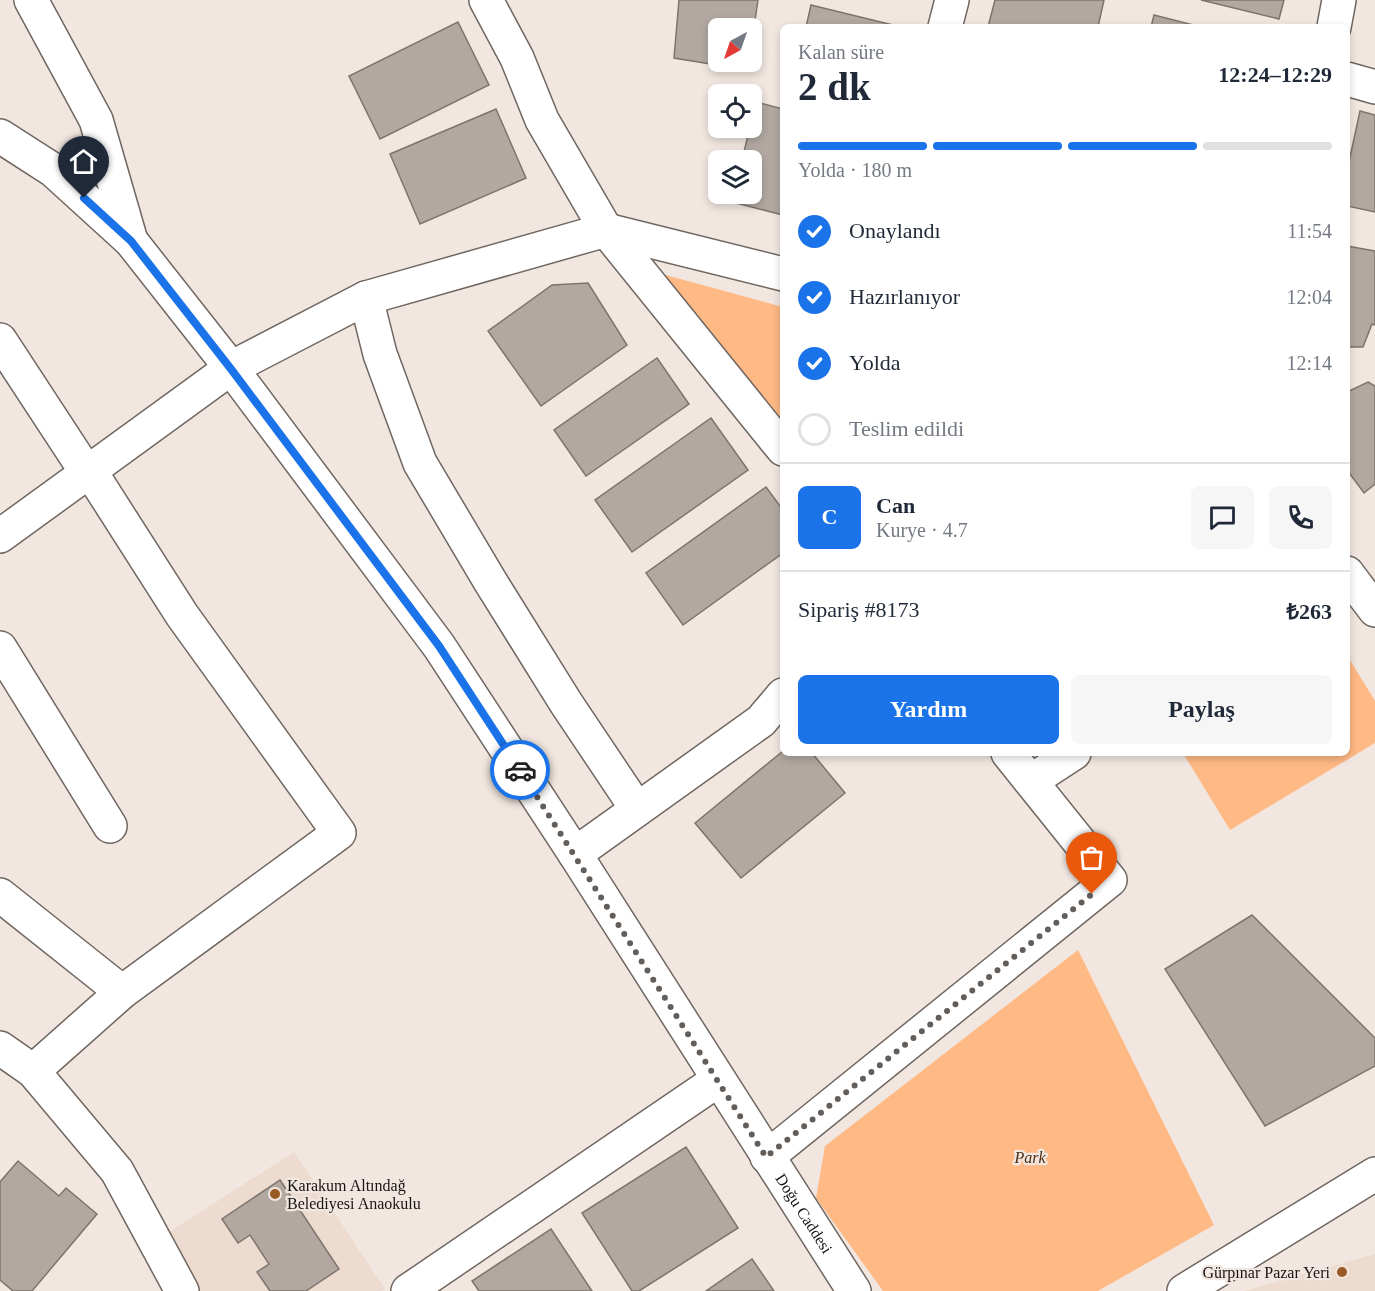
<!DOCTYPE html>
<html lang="tr">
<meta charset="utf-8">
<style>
body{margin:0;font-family:"Times New Roman",serif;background:#f6f6f7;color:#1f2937;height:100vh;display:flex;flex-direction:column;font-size:22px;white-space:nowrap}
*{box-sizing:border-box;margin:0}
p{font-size:20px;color:#747a83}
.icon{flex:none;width:33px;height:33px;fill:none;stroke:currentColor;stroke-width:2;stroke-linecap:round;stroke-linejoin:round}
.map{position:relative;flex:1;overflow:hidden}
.details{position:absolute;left:780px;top:24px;width:570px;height:732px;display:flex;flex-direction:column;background:#fff;border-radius:9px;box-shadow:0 3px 9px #0003}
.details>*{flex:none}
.needle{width:39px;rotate:220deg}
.controls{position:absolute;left:708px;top:18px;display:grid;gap:12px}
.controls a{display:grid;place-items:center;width:54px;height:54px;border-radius:9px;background:#fff;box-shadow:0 3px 9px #0003;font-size:30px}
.pin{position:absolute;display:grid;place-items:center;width:51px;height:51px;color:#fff;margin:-62px -26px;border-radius:50% 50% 50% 0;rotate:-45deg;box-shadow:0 0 6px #0007}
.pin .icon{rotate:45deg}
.courier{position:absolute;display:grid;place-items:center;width:60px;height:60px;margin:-30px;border:4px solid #1a73e8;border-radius:50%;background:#fff;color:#222;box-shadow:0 2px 8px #0007}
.overview em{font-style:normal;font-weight:800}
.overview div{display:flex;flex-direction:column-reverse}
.overview{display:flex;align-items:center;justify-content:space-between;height:102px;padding:0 18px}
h1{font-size:39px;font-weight:800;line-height:45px}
.bar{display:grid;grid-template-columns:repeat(4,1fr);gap:9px 6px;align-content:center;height:72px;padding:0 18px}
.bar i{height:8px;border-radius:4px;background:#e0e1e3}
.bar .current{background:#1a73e8}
.bar p{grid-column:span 4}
.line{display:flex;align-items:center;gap:15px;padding:0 18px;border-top:2px solid #e0e1e3}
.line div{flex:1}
.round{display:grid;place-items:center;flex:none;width:63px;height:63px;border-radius:9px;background:#f6f6f7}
ol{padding:0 18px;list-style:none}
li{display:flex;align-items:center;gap:18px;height:66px}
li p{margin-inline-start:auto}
li .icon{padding:6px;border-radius:50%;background:#1a73e8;color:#fff;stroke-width:4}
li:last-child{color:#747a83}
li i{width:33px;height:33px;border:3px solid #e0e1e3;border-radius:50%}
.cta{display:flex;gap:12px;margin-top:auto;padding:12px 18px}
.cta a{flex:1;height:69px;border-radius:9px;background:#1a73e8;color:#fff;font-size:24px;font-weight:800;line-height:69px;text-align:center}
.cta a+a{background:#f6f6f7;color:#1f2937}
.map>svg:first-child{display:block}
</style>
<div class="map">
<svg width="1375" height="1291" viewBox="0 0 1375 1291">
<rect width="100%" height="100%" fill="#f2e7e0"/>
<g fill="#ecdbce">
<path d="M294 1152 385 1289 381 1291H199L163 1236Z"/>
<path d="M1375 1254V1291H1244Z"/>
</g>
<g fill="#ffb985">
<path d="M662 274 783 307V424Z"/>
<path d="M1347 655 1375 701V743L1230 830 1183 753H1347Z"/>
<path d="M1078 950 1214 1225 1098 1291H883L816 1198 825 1146Z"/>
</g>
<g fill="#b2a8a1" stroke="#7e746e" stroke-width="1.5">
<path d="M679 0H758L752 41V28H718V62H748L747 70 674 58Z"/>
<path d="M995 0H1104L1098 27H988Z"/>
<path d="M1201 0H1284L1279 19Z"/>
<path d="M811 5 901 27H806Z"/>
<path d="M1154 15 1201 27H1151Z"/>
<path d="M458 22 489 85 380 139 349 76Z"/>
<path d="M756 102 783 109V215L732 202 734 194H752V160H742Z"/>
<path d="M496 109 526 178 420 224 390 154Z"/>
<path d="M1360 111 1375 115V212L1347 206V171Z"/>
<path d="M1347 246 1375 251V325L1372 324 1363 347H1347Z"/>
<path d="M588 283 627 345 541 406 488 331 552 285Z"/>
<path d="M657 358 689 404 586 476 554 430Z"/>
<path d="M1368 382 1375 386V484L1364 493 1347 470V392Z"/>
<path d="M711 418 748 470 632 552 595 500Z"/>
<path d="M766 487 783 510V553L683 625 646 573Z"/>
<path d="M783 751V753H812L845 793 741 878 695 823Z"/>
<path d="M1252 915 1375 1038V1066L1265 1126 1165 969Z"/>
<path d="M686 1147 738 1228 639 1291H632L582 1213Z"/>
<path d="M18 1161 59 1196 66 1188 97 1214 32 1291H13L0 1280V1182Z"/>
<path d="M280 1180 339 1269 306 1291H270L257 1272 269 1264 250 1235 238 1243 222 1219Z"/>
<path d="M551 1229 592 1291H479L472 1281Z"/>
<path d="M752 1259 774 1291H706Z"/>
</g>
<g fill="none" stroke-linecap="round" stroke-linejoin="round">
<g stroke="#6f6660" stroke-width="36">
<g id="minor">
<path d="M31 0 96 120 131 241"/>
<path d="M486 0 517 58 542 120 606 230 783 449"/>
<path d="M945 27 952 0"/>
<path d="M1334 27 1339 0"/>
<path d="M1347 79 1375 87"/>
<path id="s1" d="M0 136 53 170 131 241 231 368 439 646 575 854 854 1291"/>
<path d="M366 298 380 354 420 463 490 581 566 703 637 809"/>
<path d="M0 340 87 473"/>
<path d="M0 536 231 368 366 298 606 230 783 274"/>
<path d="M1347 573 1375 610"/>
<path d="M0 648 110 826"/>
<path d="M1031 781 1074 753"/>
<path d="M575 854 761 721 783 695"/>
<path d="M0 895 122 992 339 833 182 615 90 471"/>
<path d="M122 992 33 1071 117 1171 182 1291"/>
<path d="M0 1048 33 1071"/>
<path d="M767 1157 1110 880 1008 753"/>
<path d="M408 1291 718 1080"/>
<path d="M1184 1291 1375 1174"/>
</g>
</g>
<use href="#minor" stroke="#fff" stroke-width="33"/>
</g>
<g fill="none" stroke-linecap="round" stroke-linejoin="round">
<path stroke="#645e5a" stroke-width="6" stroke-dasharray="0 10.8" d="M520 770 766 1157 1092 894"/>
<path stroke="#1a73e8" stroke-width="8" d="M84 198 131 241 231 369 439 646 520 770"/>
</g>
<g fill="#995922" stroke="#f2e7e0" stroke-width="2">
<circle cx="275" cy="1194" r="6"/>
<circle cx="1342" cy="1272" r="6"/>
</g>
<g text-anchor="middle" stroke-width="4.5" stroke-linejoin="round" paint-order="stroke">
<g font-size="16" font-style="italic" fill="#4c2d13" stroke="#f2e7e0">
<text x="1030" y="1163">Park</text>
</g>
<g font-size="16" fill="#181412" stroke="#f2e7e0" text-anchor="start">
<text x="287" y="1191">Karakum Altındağ<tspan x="287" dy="18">Belediyesi Anaokulu</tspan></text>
<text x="1330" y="1278" text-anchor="end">Gürpınar Pazar Yeri</text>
</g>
<g font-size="16" fill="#181412" stroke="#f2e7e0">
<text dy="6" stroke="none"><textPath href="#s1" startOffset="1352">Doğu Caddesi</textPath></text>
</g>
</g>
</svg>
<div class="controls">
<a><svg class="needle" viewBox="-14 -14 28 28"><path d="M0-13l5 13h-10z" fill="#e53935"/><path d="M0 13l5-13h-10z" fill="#747a83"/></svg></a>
<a><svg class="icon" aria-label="locate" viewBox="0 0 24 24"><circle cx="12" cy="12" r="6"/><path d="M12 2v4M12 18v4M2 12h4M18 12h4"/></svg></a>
<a><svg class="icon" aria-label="layers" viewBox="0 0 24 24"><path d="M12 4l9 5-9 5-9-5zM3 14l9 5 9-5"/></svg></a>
</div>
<div class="pin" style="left:1092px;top:894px;background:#ea580c"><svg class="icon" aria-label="bag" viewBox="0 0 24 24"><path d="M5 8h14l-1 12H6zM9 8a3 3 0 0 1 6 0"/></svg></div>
<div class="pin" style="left:84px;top:198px;background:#1f2937"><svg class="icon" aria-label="home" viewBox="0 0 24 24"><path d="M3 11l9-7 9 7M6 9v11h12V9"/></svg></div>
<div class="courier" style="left:520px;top:770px"><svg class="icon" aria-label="car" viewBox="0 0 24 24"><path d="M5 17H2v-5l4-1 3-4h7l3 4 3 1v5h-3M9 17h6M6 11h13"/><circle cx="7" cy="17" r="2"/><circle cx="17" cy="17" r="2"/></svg></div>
<section class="details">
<div class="overview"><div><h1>2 dk</h1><p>Kalan süre</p></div><em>12:24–12:29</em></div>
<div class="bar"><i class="current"></i><i class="current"></i><i class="current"></i><i></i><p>Yolda · 180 m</p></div>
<ol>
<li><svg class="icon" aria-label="check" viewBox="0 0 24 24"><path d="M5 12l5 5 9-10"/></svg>Onaylandı<p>11:54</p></li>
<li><svg class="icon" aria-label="check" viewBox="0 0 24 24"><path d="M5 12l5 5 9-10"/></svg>Hazırlanıyor<p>12:04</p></li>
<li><svg class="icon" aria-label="check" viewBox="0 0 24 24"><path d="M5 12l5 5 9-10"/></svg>Yolda<p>12:14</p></li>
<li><i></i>Teslim edildi</li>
</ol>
<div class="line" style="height:108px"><b class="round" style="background:#1a73e8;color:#fff">C</b><div><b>Can</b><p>Kurye · 4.7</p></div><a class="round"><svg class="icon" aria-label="chat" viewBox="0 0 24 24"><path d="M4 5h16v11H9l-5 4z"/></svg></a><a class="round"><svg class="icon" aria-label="phone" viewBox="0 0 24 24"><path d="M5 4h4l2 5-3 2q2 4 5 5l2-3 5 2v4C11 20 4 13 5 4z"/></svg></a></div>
<div class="line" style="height:78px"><div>Sipariş #8173</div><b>₺263</b></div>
<div class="cta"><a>Yardım</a><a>Paylaş</a></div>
</section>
</div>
